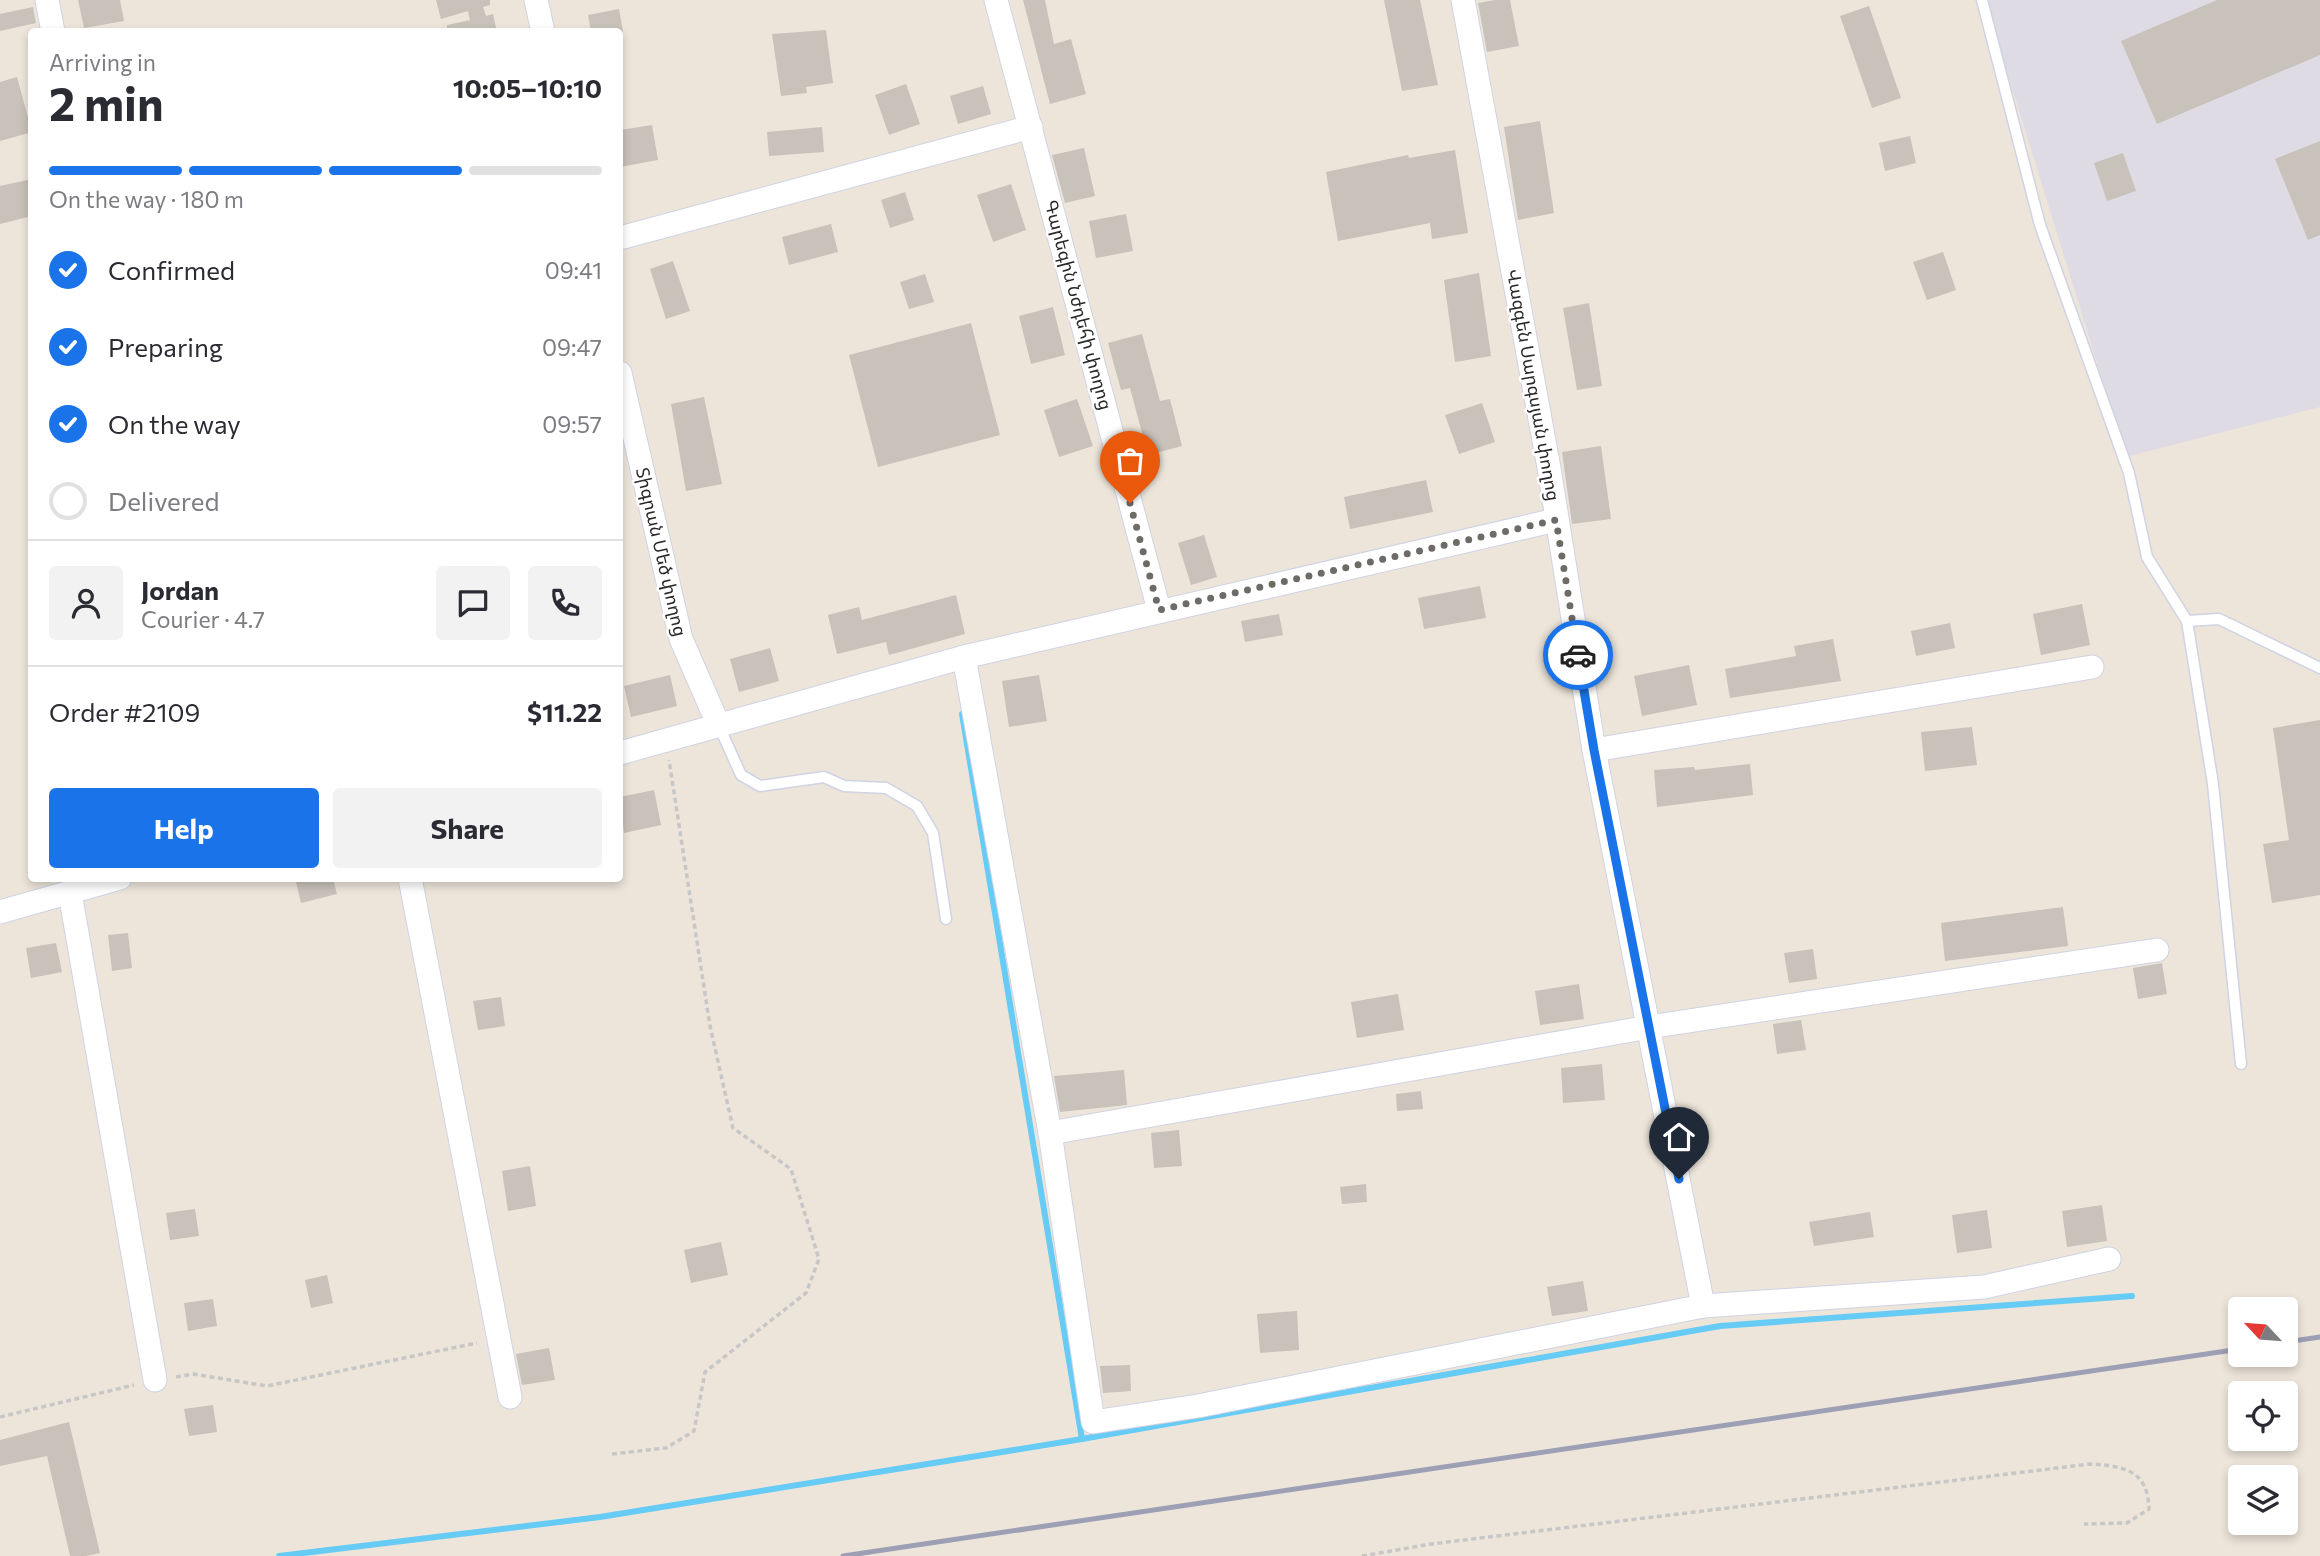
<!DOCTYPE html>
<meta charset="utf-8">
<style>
body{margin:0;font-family:Commissioner,"Noto Sans Armenian",sans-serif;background:#f2f2f3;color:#2b2b33;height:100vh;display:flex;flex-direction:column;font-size:26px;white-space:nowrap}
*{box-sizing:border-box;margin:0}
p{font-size:23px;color:#7c7c81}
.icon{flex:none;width:38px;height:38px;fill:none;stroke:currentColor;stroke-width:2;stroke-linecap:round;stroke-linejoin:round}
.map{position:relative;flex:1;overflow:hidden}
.side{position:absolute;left:28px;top:28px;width:595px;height:854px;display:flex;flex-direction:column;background:#fff;border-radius:7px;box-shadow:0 4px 10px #0003}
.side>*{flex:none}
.needle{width:46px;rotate:296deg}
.fabs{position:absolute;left:2228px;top:1297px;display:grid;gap:14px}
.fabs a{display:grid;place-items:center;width:70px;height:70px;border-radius:7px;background:#fff;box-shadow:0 4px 10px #0003;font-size:35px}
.pin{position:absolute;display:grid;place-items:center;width:60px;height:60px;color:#fff;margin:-72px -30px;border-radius:50% 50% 50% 0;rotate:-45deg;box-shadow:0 0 7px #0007}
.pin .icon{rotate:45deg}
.courier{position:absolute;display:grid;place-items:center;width:70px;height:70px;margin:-35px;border:5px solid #1a73e8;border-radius:50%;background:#fff;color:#222;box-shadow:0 2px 9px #0007}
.head em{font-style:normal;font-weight:700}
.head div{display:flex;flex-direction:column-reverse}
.head{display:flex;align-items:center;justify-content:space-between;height:119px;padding:0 21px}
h1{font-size:46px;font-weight:700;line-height:52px}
.bar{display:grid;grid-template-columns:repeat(4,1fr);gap:10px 7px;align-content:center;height:84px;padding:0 21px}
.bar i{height:9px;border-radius:5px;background:#e1e1e2}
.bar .active{background:#1a73e8}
.bar p{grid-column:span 4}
.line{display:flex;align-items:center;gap:18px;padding:0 21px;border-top:2px solid #e1e1e2}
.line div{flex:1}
.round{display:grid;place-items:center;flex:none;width:74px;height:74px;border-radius:7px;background:#f2f2f3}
ol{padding:0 21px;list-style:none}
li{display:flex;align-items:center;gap:21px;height:77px}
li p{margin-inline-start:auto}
li .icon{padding:7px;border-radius:50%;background:#1a73e8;color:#fff;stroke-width:4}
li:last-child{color:#7c7c81}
li i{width:38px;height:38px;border:4px solid #e1e1e2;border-radius:50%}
.button{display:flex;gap:14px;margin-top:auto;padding:14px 21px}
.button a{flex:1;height:80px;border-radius:7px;background:#1a73e8;color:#fff;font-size:28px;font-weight:700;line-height:80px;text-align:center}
.button a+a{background:#f2f2f3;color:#2b2b33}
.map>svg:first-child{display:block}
</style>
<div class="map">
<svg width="2320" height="1556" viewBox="0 0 2320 1556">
<rect width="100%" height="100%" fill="#ede5da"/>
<path fill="#dedbe4" d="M1985 0H2320V407L2126 457Z"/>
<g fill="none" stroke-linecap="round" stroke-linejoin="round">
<g stroke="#66cbf5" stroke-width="6">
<path d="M962 714 1082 1439"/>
<path d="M279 1556 600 1517 1082 1439 1720 1326 2132 1296"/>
</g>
</g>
<g fill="#c8c2ba">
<path d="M78 0H120L124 21 84 28Z"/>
<path d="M436 0H490V5L483 7 486 16 493 14 497 32H447V25L470 20 468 11 441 19Z"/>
<path d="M1023 0H1045L1054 44 1071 39 1086 94 1050 104Z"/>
<path d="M1384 0H1420L1438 85 1402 91Z"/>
<path d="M1495 0H1510L1519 46 1487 52 1478 3Z"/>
<path d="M2217 0H2320V55L2157 124 2121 41Z"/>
<path d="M1869 6 1901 98 1872 108 1840 16Z"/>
<path d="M33 7 36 23 0 31V14Z"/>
<path d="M619 9 623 32H591L588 15Z"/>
<path d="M826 30 833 83 806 87 807 93 781 96 772 34Z"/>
<path d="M17 77 32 132 0 141V82Z"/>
<path d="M906 84 920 124 889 135 875 95Z"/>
<path d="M983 86 991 114 958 124 950 96Z"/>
<path d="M1540 121 1554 213 1518 220 1504 127Z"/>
<path d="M652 125 658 160 620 167V130Z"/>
<path d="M822 127 824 152 769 156 767 132Z"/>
<path d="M1910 136 1916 163 1885 171 1879 143Z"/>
<path d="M2320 141V235L2308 240 2275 159Z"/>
<path d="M1084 148 1095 196 1065 203 1052 155Z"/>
<path d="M1455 150 1468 233 1432 239 1430 223 1338 241 1326 172 1408 155 1409 158Z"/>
<path d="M2123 153 2136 191 2107 201 2094 163Z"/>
<path d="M32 179V216L0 224V186Z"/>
<path d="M1011 184 1026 230 993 242 977 195Z"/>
<path d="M905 192 914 220 890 228 881 200Z"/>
<path d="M1126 214 1133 251 1096 258 1089 221Z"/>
<path d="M831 224 838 252 789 265 782 237Z"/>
<path d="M1943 252 1956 290 1927 300 1913 262Z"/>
<path d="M673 261 690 311 666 319 650 269Z"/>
<path d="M1479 273 1491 356 1455 362 1444 280Z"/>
<path d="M925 274 934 302 909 309 900 282Z"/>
<path d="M1589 303 1602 386 1577 390 1563 308Z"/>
<path d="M1053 307 1065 355 1031 364 1019 316Z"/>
<path d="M971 323 1000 435 878 467 849 355Z"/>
<path d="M1142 334 1160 401 1170 399 1182 446 1148 455 1130 388 1121 390 1108 343Z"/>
<path d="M704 397 722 484 686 491 671 404Z"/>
<path d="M1077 399 1093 446 1059 457 1044 410Z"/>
<path d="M1482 403 1495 442 1459 454 1445 415Z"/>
<path d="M1601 446 1611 519 1572 524 1562 452Z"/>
<path d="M1426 480 1433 512 1350 529 1344 497Z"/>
<path d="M1204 535 1217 577 1191 585 1178 543Z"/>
<path d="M1480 586 1486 618 1424 629 1418 598Z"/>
<path d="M956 595 965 634 889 655 886 642 837 654 828 615 859 607 862 620Z"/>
<path d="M2082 604 2090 645 2041 655 2033 614Z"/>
<path d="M1279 614 1283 635 1245 642 1241 621Z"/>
<path d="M1950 623 1955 648 1916 656 1911 631Z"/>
<path d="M1833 639 1841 681 1730 698 1725 669 1796 656 1794 646Z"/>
<path d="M770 648 779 681 739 692 730 659Z"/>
<path d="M1689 665 1697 705 1642 716 1634 676Z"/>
<path d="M670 675 677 706 631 717 624 686Z"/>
<path d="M1039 675 1047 721 1009 727 1002 681Z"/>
<path d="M2320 720V895L2272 903 2263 844 2289 840 2273 728Z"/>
<path d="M1972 727 1977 765 1925 771 1921 732Z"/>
<path d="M1750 764 1753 795 1657 807 1654 770 1694 767 1695 770Z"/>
<path d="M654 790 661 825 624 833 620 797Z"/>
<path d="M295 878H333L337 894 301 903Z"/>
<path d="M2063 907 2068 946 1945 961 1941 923Z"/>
<path d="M128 933 132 968 112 971 108 935Z"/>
<path d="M56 943 62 972 31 978 26 948Z"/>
<path d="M1813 949 1817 979 1789 983 1784 953Z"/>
<path d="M2162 963 2167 994 2138 999 2133 968Z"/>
<path d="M1579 984 1584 1019 1540 1025 1535 991Z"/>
<path d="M1398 994 1404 1030 1357 1038 1351 1002Z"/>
<path d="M501 997 505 1026 478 1030 473 1001Z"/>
<path d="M1801 1020 1806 1050 1777 1054 1773 1024Z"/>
<path d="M1602 1064 1605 1100 1563 1103 1561 1068Z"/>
<path d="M1124 1070 1127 1105 1060 1112 1054 1076Z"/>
<path d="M1421 1091 1423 1109 1397 1111 1396 1094Z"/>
<path d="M1179 1130 1182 1166 1154 1168 1151 1133Z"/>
<path d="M530 1166 536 1206 508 1211 502 1171Z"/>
<path d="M1366 1184 1367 1202 1342 1204 1340 1187Z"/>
<path d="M2102 1205 2107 1241 2067 1247 2062 1211Z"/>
<path d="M195 1209 199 1236 170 1240 166 1213Z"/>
<path d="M1987 1210 1992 1248 1957 1253 1952 1215Z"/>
<path d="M1870 1212 1874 1237 1814 1246 1809 1222Z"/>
<path d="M721 1242 728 1275 691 1283 684 1250Z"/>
<path d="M327 1275 333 1303 311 1308 305 1280Z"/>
<path d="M1583 1281 1588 1311 1552 1316 1547 1287Z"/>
<path d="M213 1299 217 1326 188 1331 184 1303Z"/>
<path d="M1297 1311 1299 1350 1260 1353 1257 1314Z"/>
<path d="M549 1348 555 1380 522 1385 516 1354Z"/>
<path d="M1130 1365 1131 1391 1103 1393 1100 1366Z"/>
<path d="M213 1405 217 1432 189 1436 184 1409Z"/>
<path d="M69 1422 100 1553 86 1556H70L47 1456 0 1466V1440Z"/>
</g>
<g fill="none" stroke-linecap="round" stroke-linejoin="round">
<g stroke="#cfd3e3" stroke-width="13">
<g id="lane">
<path d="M1982 0 2040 225 2129 473 2147 557 2187 621 2213 784 2241 1064"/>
<path d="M2187 621 2219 619 2320 668"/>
<path d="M719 726 741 775 760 786 824 777 844 786 886 788 917 806 933 833 946 919"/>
</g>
</g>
<g stroke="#cfd3e3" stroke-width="25">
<g id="street">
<path d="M47 0 53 32"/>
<path d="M536 0 543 32"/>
<path d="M996 0 1159 610"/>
<path d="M1463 0 1549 468 1594 750 1703 1306"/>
<path d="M620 238 1031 127"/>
<path d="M620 373 681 639 719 726"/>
<path d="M964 657 1050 1133 1093 1422 1198 1406 1703 1306 1984 1287 2109 1259"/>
<path d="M1594 750 2092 667"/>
<path d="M620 753 964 657 1556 520"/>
<path d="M410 878 510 1397"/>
<path d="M70 893 155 1380"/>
<path d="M0 912 120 878"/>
<path d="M1050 1133 1649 1027 2157 950"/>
</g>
</g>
<g stroke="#c7c7c7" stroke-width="3.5" stroke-dasharray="5 3.5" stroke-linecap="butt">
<path d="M176 1377 193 1374 267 1386 477 1343"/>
<path d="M0 1417 134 1385"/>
<path d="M612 1454 666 1448 694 1431 705 1372 806 1293 819 1259 791 1169 733 1128 710 1026 669 760"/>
<path d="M1362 1556 1431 1544 2090 1464C2124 1466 2148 1470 2149 1509L2127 1523 2084 1524"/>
</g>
<use href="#lane" stroke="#fff" stroke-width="10"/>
<use href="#street" stroke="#fff" stroke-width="23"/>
<g stroke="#9da0b5" stroke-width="5">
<path d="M2286 1342 2320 1337"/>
<path d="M843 1556 2240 1349"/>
</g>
</g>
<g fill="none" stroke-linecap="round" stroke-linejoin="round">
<path stroke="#6e6b67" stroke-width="7" stroke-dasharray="0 12.6" d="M1130 503 1159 610 1556 520 1578 655"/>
<path stroke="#1a73e8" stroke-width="9" d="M1578 655 1594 750 1679 1179"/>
</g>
<g text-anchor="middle" stroke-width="5" stroke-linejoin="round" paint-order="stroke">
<g font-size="18" fill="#292929" stroke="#fff">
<text transform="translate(1078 305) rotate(75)" y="6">Գարեգին Նժդեհի փողոց</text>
<text transform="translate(1533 385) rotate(80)" y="6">Վազգեն Սարգսյան փողոց</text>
<text transform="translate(661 552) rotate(77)" y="6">Տիգրան Մեծ փողոց</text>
</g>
</g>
</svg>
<div class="fabs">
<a><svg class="needle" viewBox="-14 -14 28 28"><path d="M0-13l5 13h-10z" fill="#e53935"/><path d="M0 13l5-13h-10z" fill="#7c7c81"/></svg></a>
<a><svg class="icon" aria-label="locate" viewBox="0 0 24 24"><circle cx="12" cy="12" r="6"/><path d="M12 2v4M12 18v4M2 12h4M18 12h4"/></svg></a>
<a><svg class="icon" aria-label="layers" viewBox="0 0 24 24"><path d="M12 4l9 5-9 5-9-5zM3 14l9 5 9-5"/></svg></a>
</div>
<div class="pin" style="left:1130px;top:503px;background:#ea580c"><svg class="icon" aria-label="bag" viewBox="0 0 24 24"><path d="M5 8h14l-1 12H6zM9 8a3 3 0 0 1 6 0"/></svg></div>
<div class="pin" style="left:1679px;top:1179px;background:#1f2937"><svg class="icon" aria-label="home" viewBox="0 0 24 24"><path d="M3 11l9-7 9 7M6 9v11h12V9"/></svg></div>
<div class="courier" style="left:1578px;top:655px"><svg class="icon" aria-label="car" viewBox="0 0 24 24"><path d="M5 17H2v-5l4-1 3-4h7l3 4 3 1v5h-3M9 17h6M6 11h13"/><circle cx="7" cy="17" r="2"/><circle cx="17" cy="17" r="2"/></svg></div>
<section class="side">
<div class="head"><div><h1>2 min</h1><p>Arriving in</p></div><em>10:05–10:10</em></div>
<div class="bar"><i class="active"></i><i class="active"></i><i class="active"></i><i></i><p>On the way · 180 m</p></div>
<ol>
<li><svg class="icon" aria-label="check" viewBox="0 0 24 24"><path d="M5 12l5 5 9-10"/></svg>Confirmed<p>09:41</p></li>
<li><svg class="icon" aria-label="check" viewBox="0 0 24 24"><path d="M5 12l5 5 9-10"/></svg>Preparing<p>09:47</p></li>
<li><svg class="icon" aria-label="check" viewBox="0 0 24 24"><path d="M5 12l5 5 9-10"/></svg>On the way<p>09:57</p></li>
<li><i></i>Delivered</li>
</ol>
<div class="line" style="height:126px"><a class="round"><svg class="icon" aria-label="person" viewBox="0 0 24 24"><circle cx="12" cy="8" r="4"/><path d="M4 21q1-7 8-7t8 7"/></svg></a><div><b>Jordan</b><p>Courier · 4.7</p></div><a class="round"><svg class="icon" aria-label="chat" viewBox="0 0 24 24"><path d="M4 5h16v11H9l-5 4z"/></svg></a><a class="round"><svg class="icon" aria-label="phone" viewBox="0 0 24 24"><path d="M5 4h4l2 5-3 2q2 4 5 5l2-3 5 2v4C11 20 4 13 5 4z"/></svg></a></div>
<div class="line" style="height:91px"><div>Order #2109</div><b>$11.22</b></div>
<div class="button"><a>Help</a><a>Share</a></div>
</section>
</div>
